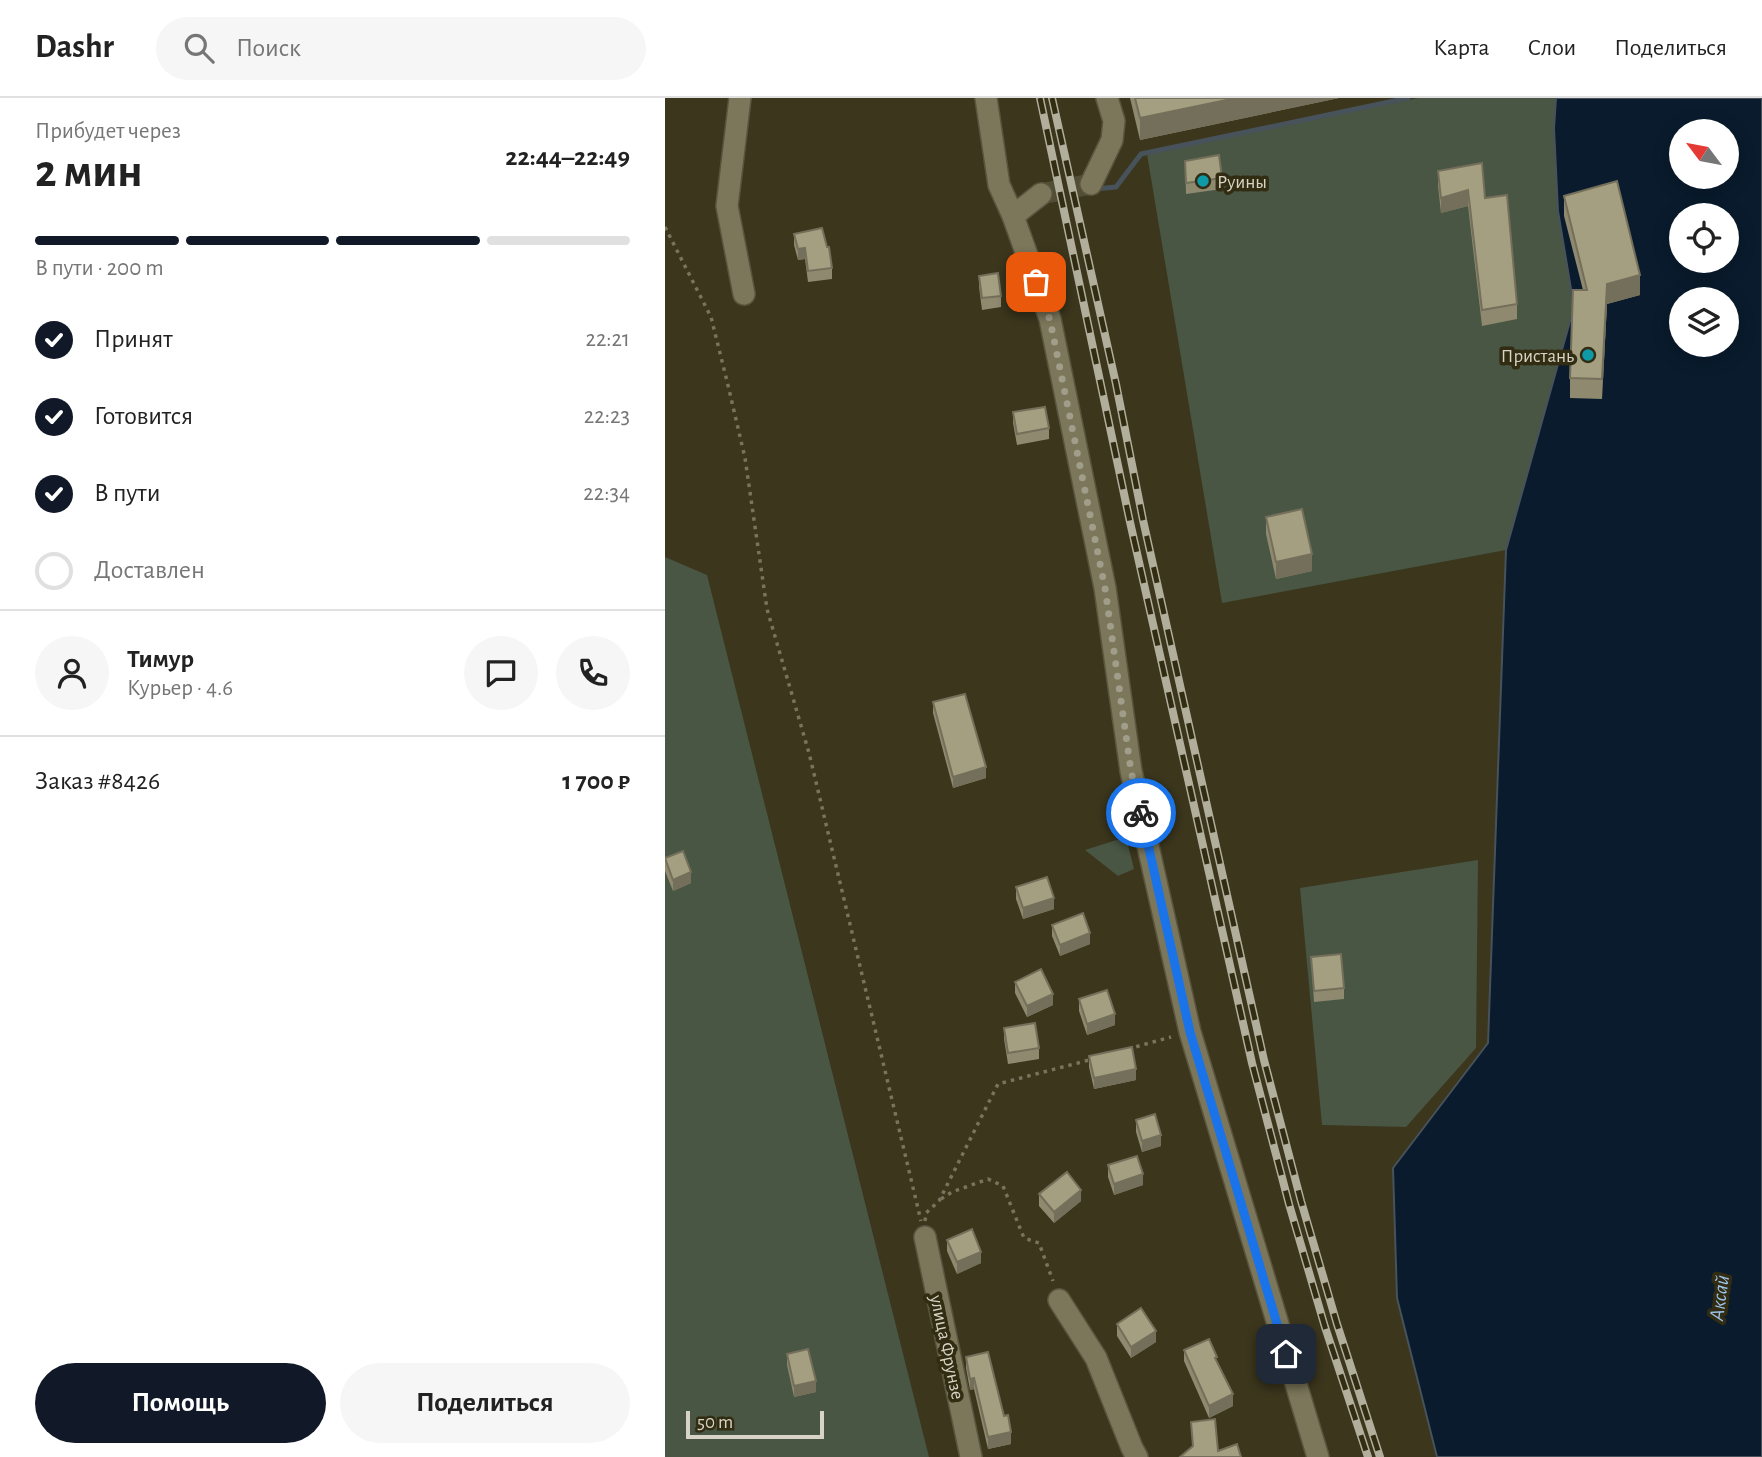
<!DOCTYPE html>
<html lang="ru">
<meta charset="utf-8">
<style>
body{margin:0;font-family:"Alegreya Sans",sans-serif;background:#f6f6f6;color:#222;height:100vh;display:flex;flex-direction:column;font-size:26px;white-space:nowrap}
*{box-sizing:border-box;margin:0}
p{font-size:23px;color:#767676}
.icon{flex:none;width:38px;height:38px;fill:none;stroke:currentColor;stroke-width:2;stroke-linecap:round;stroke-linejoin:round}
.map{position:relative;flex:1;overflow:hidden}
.side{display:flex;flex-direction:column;background:#fff;width:665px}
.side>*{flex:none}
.needle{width:46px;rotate:302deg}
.fabs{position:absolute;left:1004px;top:21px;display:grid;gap:14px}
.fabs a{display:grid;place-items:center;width:70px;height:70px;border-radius:50%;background:#fff;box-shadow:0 4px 18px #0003;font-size:35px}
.scale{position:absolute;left:21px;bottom:18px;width:138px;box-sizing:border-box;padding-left:7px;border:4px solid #d7d4c5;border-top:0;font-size:19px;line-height:24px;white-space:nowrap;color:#d7d4c5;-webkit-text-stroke:5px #312c12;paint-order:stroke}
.pin{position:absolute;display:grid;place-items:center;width:60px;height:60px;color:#fff;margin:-30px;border-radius:14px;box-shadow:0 4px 10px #0006}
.courier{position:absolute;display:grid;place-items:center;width:70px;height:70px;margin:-35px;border:5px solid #1a73e8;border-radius:50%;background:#fff;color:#222;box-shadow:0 2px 9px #0007}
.overview em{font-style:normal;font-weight:600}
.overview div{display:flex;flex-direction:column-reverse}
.overview{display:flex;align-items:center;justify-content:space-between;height:119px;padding:0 35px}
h1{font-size:46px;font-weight:600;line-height:52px}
.bar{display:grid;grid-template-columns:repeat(4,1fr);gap:10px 7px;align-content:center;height:84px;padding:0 35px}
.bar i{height:9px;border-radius:5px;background:#e0e0e0}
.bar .on{background:#111827}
.bar p{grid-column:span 4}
.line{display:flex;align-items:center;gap:18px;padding:0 35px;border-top:2px solid #e0e0e0}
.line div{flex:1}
.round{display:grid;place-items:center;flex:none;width:74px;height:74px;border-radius:37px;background:#f6f6f6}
ol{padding:0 35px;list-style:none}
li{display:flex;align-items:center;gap:21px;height:77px}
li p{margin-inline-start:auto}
li .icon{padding:7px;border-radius:50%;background:#111827;color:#fff;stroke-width:4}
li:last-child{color:#767676}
li i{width:38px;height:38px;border:4px solid #e0e0e0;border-radius:50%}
.button{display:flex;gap:14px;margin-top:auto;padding:14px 35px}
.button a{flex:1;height:80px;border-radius:42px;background:#111827;color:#fff;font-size:28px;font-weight:600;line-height:80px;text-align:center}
.button a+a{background:#f6f6f6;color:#222}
header{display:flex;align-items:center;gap:42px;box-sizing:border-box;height:98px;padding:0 35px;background:#fff;border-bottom:2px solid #e0e0e0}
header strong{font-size:33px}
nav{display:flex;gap:38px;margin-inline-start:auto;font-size:24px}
.search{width:490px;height:63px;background:#f6f6f6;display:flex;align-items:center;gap:18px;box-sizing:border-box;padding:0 24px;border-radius:38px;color:#767676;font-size:26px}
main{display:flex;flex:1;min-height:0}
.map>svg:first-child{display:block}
</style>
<header>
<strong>Dashr</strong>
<div class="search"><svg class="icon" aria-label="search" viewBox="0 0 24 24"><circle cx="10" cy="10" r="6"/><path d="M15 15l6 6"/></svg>Поиск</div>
<nav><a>Карта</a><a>Слои</a><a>Поделиться</a></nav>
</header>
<main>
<section class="side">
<div class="overview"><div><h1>2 мин</h1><p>Прибудет через</p></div><em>22:44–22:49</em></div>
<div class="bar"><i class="on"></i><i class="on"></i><i class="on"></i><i></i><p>В пути · 200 m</p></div>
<ol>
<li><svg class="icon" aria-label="check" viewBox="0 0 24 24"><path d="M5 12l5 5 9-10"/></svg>Принят<p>22:21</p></li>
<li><svg class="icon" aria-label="check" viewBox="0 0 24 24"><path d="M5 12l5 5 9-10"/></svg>Готовится<p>22:23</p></li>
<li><svg class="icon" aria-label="check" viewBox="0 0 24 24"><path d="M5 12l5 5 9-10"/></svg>В пути<p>22:34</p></li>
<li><i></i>Доставлен</li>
</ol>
<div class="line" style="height:126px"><a class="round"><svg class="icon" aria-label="person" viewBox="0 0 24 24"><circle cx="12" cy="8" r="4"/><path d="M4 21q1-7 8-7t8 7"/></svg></a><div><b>Тимур</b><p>Курьер · 4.6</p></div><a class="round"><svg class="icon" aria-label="chat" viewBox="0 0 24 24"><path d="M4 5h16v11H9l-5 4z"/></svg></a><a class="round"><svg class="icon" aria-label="phone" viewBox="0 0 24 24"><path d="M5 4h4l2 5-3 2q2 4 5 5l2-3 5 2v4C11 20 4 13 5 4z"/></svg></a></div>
<div class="line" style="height:91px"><div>Заказ #8426</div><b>1 700 ₽</b></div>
<div class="button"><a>Помощь</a><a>Поделиться</a></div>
</section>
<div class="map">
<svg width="1097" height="1359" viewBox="0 0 1097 1359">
<rect width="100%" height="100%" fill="#3b361c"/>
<g fill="#495644">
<path d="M753 0H891L889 30 893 113 909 209 841 452 557 505 482 56Z"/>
<path d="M0 459 42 477 264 1359H0Z"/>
<path d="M461 739 469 771 453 778 420 752Z"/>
<path d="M813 762 811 950 741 1029 657 1027 635 790Z"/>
</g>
<path fill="#091b2d" stroke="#47525b" stroke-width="2" fill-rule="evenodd" d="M891 0H1097V1359H772L732 1200 728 1070 823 945 841 452 909 209 893 113 889 30ZM1017 33H1062V79H1017ZM1017 117H1062V163H1017ZM1017 201H1062V247H1017Z"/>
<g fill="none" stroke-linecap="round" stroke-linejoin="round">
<path stroke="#47525b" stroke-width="5" d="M429 91 451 89 476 56 743 0"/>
<path stroke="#524e35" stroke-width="21" stroke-dasharray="21 10" stroke-linecap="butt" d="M376 96 426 86"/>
<g stroke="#59543e" stroke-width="24">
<g id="minor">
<path d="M75 0 62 108 79 196"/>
<path d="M321 0 334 87 348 118 385 221 440 490 466 673 525 934 653 1359"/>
<path d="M426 86 447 42 449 23 442 0"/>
<path d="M348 118 376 96"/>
<path d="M260 1139 306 1359"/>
<path d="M394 1202 431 1260 467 1350 472 1359"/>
</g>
</g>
<g stroke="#78745e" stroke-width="3.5" stroke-dasharray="3.5 5" stroke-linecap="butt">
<path d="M0 129 46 219 62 283 80 360 102 511 144 655 256 1123"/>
<path d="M463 951 506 939"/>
<path d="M276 1101 287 1094 323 1081 338 1088 359 1140 374 1145 388 1183"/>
<path d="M260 1123 261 1115 274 1103 333 986 428 961"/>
</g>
<use href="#minor" stroke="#7c775a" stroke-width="21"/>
<g stroke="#b1ae9c" stroke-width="8">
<g id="rail">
<path d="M375 0 465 424 587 965 624 1106 660 1229 703 1359"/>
<path d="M387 0 451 286 478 422 599 962 636 1103 672 1226 715 1359"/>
</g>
</g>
<use href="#rail" stroke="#312c12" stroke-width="5" stroke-dasharray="16" stroke-linecap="butt"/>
</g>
<g fill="#8e896f">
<path d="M465 0H674L475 42Z"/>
<path d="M520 63 557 80V91L521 96Z"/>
<path d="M773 73 820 100 852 206V221L817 228 803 108 776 115 773 88Z"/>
<path d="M899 98 975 197 942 206 937 301 905 300V280L918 192 899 118Z"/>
<path d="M129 136 162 149 167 170V181L143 184 140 161 133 162 129 147Z"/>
<path d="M314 178 336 198V209L317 212 314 189Z"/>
<path d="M348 314 384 330V341L352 347 348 325Z"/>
<path d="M601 419 647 473 611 481 601 436Z"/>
<path d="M268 604 321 680 288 690 268 615Z"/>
<path d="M0 760 26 785 8 793 0 773Z"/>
<path d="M351 789 389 811 358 821 351 801Z"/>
<path d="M387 827 425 846 395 858 387 838Z"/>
<path d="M646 859 679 890V901L649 904Z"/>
<path d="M350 884 388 907 362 919 350 895Z"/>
<path d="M414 901 450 927 422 937 414 913Z"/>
<path d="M339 930 374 950V961L343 966 339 941Z"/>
<path d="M424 958 471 982 429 991 424 969Z"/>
<path d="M471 1022 496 1048 477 1054 471 1034Z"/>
<path d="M443 1067 478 1087 449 1097 443 1079Z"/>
<path d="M374 1096 416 1103 389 1125 374 1108Z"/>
<path d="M282 1142 316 1165 292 1176 282 1153Z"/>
<path d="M452 1226 491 1244 466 1260 452 1238Z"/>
<path d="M519 1252 552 1264 568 1308 544 1320 519 1263Z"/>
<path d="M122 1256 151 1294 129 1299 122 1267Z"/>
<path d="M301 1259 339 1318 346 1346 323 1351 309 1291 305 1292 301 1270Z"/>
</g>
<g fill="#746f5a">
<path d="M571 0H674L475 42V20Z"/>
<path d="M803 92V108L776 115V100Z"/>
<path d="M140 150V161L133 162V151Z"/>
<path d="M975 177V197L942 206 937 301 942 186Z"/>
<path d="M647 456V473L611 481V464Z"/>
<path d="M321 669V680L288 690V679Z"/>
<path d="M26 774V785L8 793V782Z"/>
<path d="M389 800V811L358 821V810Z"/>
<path d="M425 835V846L395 858V847Z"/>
<path d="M388 896V907L362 919V908Z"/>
<path d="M450 916V927L422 937V926Z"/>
<path d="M471 971V982L429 991V980Z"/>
<path d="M496 1037V1048L477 1054V1043Z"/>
<path d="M478 1076V1087L449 1097V1086Z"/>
<path d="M416 1092V1103L389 1125V1114Z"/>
<path d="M316 1154V1165L292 1176V1164Z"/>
<path d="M491 1233V1244L466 1260V1249Z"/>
<path d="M309 1280V1291L305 1292V1281Z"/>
<path d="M151 1283V1294L129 1299V1288Z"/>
<path d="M568 1296V1308L544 1320V1308Z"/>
<path d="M346 1334V1346L323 1351V1339Z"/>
</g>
<g fill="#a59f81" stroke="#746f5a" stroke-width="2">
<path d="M470 0H571L475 20Z"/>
<path d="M554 57 557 80 521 85 520 63Z"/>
<path d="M817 65 820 100 842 97 852 206 817 212 803 92 776 100 773 73Z"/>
<path d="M952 83 975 177 942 186 937 281 905 280 908 192H922L899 98Z"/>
<path d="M157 130 162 149H164L167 170 143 173 140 150 133 151 129 136Z"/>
<path d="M333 175 336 198 317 200 314 178Z"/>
<path d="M380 309 384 330 352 336 348 314Z"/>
<path d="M637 411 647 456 611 464 601 419Z"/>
<path d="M300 596 321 669 288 679 268 604Z"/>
<path d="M18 753 26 774 8 782 0 760Z"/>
<path d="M382 779 389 800 358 810 351 789Z"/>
<path d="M418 815 425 835 395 847 387 827Z"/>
<path d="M676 856 679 890 649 893 646 859Z"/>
<path d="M376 871 388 896 362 908 350 884Z"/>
<path d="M442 892 450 916 422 926 414 901Z"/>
<path d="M370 925 374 950 343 955 339 930Z"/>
<path d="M467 949 471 971 429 980 424 958Z"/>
<path d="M490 1016 496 1037 477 1043 471 1022Z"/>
<path d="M472 1058 478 1076 449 1086 443 1067Z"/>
<path d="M402 1074 416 1092 389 1114 374 1096Z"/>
<path d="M307 1131 316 1154 292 1164 282 1142Z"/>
<path d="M476 1210 491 1233 466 1249 452 1226Z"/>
<path d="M544 1241 552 1259 550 1260 568 1296 544 1308 519 1252Z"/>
<path d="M143 1251 151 1283 129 1288 122 1256Z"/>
<path d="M323 1254 339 1318 343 1317 346 1334 323 1339 309 1280 305 1281 301 1259Z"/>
<path d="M550 1321 553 1353 572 1346 576 1359H515L528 1348 526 1324Z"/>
</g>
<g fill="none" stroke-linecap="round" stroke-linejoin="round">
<path stroke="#a09d8a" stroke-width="7" stroke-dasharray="0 12.6" d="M371 184 385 222 440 490 466 673 476 715"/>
<path stroke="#1a73e8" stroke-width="9" d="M476 715 525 934 621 1256"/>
</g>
<g fill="#0f9aa8" stroke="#312c12" stroke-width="2.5">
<circle cx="538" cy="83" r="7"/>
<circle cx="923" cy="257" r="7"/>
</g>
<g text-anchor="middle" stroke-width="7" stroke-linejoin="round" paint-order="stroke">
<g font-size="19" fill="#d7d4c5" stroke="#312c12" text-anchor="start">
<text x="552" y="90">Руины</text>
<text x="909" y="264" text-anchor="end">Пристань</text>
</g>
<g font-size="19" fill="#d7d4c5" stroke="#312c12">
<text transform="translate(283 1249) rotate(78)" y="7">улица Фрунзе</text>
</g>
<g font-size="21" font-style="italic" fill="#9dc5ee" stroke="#312c12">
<text transform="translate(1054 1200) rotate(-82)" y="7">Аксай</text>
</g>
</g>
</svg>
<div class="fabs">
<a><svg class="needle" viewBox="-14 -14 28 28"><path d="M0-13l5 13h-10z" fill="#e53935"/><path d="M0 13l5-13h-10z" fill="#767676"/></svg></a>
<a><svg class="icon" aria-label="locate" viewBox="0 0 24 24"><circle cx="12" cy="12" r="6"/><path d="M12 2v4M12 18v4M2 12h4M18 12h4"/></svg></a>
<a><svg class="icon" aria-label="layers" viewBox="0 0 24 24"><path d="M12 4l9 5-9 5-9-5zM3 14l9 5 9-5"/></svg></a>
</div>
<div class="scale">50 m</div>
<div class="pin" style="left:371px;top:184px;background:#ea580c"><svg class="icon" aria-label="bag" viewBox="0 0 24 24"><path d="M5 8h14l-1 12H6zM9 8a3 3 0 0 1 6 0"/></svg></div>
<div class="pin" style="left:621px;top:1256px;background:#1f2937"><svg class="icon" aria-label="home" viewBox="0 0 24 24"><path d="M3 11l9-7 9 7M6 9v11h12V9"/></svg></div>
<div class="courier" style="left:476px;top:715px"><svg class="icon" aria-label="bike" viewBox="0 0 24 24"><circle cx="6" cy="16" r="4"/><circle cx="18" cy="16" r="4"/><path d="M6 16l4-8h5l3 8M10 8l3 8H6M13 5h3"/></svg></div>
</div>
</main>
